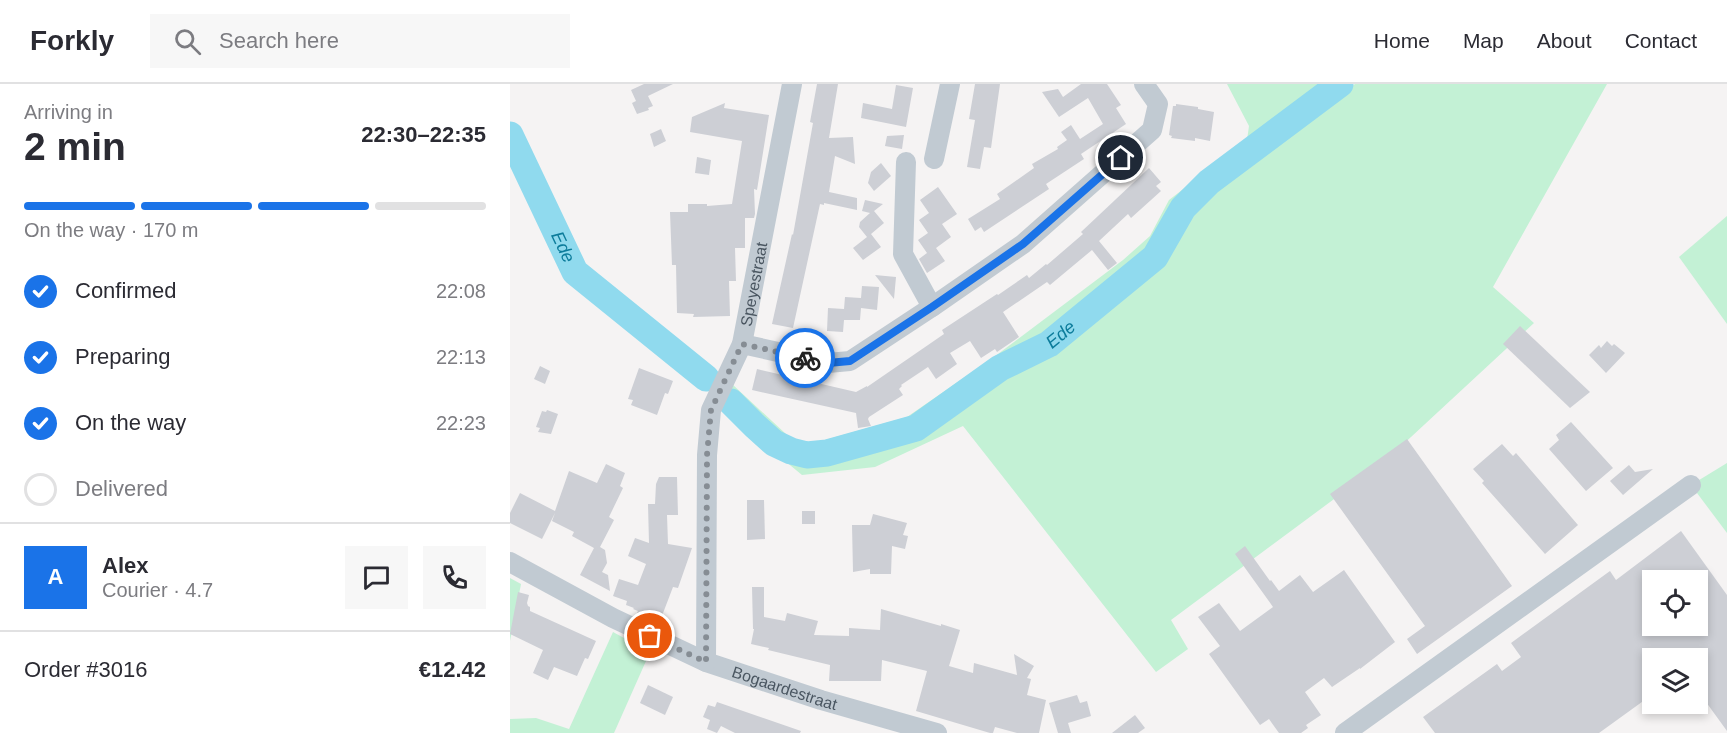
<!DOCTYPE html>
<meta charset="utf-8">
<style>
body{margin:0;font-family:Arial,sans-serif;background:#f7f7f7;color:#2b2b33;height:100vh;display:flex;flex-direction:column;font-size:22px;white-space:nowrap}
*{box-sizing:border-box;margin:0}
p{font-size:20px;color:#7c7c81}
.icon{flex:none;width:33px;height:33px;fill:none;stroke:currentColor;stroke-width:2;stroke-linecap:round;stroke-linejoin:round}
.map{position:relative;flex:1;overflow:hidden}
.sheet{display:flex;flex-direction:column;background:#fff;width:510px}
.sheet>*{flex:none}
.buttons{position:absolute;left:1132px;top:486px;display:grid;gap:12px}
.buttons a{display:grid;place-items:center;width:66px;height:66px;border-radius:0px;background:#fff;box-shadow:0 3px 9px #0003;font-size:30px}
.pin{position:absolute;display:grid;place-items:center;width:51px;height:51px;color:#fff;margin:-26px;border:3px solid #fff;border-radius:50%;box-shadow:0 2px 6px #0007}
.courier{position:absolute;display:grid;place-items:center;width:60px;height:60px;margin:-30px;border:4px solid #1a73e8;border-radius:50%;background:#fff;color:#222;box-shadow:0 2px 8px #0007}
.head em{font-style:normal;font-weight:700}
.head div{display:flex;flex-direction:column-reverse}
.head{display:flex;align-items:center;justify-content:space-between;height:102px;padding:0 24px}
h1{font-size:39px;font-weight:700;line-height:45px}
.bar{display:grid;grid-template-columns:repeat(4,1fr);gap:9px 6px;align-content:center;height:72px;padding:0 24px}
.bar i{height:8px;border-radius:4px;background:#e1e1e2}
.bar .selected{background:#1a73e8}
.bar p{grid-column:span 4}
.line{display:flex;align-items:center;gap:15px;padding:0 24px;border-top:2px solid #e1e1e2}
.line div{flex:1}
.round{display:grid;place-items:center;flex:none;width:63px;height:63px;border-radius:0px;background:#f7f7f7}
ol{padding:0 24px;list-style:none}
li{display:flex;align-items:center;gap:18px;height:66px}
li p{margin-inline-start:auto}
li .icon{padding:6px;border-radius:50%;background:#1a73e8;color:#fff;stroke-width:4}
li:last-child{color:#7c7c81}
li i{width:33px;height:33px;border:3px solid #e1e1e2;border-radius:50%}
header{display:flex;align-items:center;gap:36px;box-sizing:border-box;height:84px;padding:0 30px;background:#fff;border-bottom:2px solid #e1e1e2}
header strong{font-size:28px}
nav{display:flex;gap:33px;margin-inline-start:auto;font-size:21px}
.search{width:420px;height:54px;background:#f7f7f7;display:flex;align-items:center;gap:15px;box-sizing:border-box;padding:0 21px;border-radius:0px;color:#7c7c81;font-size:22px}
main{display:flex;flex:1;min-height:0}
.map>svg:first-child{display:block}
</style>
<header>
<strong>Forkly</strong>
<div class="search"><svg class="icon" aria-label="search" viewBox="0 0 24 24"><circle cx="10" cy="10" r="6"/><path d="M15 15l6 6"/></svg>Search here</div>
<nav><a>Home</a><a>Map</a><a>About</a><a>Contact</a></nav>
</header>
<main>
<section class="sheet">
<div class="head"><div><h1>2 min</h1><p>Arriving in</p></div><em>22:30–22:35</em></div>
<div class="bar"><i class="selected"></i><i class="selected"></i><i class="selected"></i><i></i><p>On the way · 170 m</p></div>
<ol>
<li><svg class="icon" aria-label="check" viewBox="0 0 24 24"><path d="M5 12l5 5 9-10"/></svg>Confirmed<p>22:08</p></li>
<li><svg class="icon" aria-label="check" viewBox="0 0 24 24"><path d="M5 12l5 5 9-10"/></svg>Preparing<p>22:13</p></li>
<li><svg class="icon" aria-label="check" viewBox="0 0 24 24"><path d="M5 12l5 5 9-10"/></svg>On the way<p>22:23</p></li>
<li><i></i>Delivered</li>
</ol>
<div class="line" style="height:108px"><b class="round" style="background:#1a73e8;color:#fff">A</b><div><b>Alex</b><p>Courier · 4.7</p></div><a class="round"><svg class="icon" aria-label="chat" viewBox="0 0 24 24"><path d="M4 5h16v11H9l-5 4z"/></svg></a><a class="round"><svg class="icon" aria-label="phone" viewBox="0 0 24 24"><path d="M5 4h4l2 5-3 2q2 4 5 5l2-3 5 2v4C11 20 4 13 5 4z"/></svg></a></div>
<div class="line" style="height:78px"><div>Order #3016</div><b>€12.42</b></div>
</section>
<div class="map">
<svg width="1217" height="649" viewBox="0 0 1217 649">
<rect width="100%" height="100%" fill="#f5f3f3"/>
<g fill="#c3f1d5">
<path d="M717 0H823L798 19 806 30 845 0H1097L983 203 1024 239 874 378 661 536 678 565 646 588 453 342 365 383 292 391 211 324 222 300 290 363 397 333 484 273 613 176 640 152 659 116 737 56 739 42Z"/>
<path d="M1217 132V240L1169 173Z"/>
<path d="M1217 379V449L1181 401Z"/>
<path d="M0 494 11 500 0 557Z"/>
<path d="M103 548 140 568 104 649H0V635L26 634 59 645Z"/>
</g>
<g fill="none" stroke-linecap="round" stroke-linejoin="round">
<g stroke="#90daee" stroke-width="27">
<path id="s1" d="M0 51 65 188 196 294"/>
<path id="s2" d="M221 318 245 342 264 359 281 367 297 371 317 369 406 344 490 284 539 260 645 173 673 124 699 98 830 0"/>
</g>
</g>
<g fill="#cdcfd5" fill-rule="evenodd">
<path d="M134 0H163L138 12 143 22 138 24 139 26 127 30 122 19 126 17 121 6Z"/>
<path d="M307 0H328L319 54 343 53 345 80 325 72 319 108 347 114V126L314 119V121L310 120 283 244 262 240 282 150 283 151 303 39 300 38Z"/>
<path d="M465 0H490L481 64 474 63 470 85 457 83 465 36 459 35Z"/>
<path d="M571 0H597L611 21 606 24 616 40 571 70 574 75 536 100 539 105 474 148 471 143 465 147 458 135 490 115 487 110 524 84 522 80 548 65 547 63 557 56 551 48 561 41 570 55 593 40 578 14 549 33 532 8 548 5 553 13Z"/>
<path d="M386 1 403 4 396 43 351 34 353 19 382 25Z"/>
<path d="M215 19 214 24 259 31 247 106 244 105 245 130 244 134H235V164H225L226 197H219L220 232 183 233 184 230 167 229 166 181H162L160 128H178V120H197V122L222 120 232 57 180 48 182 33Z"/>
<path d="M666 20 688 23V25L704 28 700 57 685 54V57L661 54 662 52 659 51 663 22H666Z"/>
<path d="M151 45 156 57 144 63 140 50Z"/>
<path d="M394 51 392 65 375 62 377 52Z"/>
<path d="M187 73 201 76 199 91 185 89Z"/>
<path d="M371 79 381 92 364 107 358 99 361 88Z"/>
<path d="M639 84 651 98 646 102 651 107 621 134 618 130 589 157 607 179 598 186 582 166 540 201 537 198 493 228 509 253 487 268 485 265 471 274 460 257 440 269 447 280 426 295 418 283 391 301 392 302 389 305 393 311 359 333 358 335 361 342 348 344 346 329 242 306 247 285 346 308 357 302V303L434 250 432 246 487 210 488 211 517 191 519 194 536 180 537 181 573 150 571 148Z"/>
<path d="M428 103 447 130 432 140 441 153 426 164 435 177 417 189 409 175 417 169 408 156 418 149 409 136 419 129 410 116Z"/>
<path d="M355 116 373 120 364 127 374 139 361 150 371 163 353 176 343 164 357 153 349 143 350 138 360 129 352 127Z"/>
<path d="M365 191 386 193 384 215Z"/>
<path d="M352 202 369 203 367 226 351 224 350 236H334L333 248 317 247 318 224 334 225 335 213 351 214Z"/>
<path d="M1010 242 1080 308 1060 324 993 260Z"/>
<path d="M1097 257 1102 262 1104 260 1115 269 1096 289 1079 271 1089 261 1091 264Z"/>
<path d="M30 282 40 287 35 300 24 295Z"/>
<path d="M129 284 163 297 158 310 155 309 147 331 121 321 123 316 118 315Z"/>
<path d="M37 326 48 330 41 350 28 348 30 344 26 343 32 327 36 328Z"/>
<path d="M1061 338 1103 384 1076 407 1039 365 1049 356 1046 351Z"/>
<path d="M897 355 1002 502 907 570 897 555 915 542 820 410Z"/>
<path d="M992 360 1003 372 1006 369 1068 441 1035 470 972 399 974 397 963 385Z"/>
<path d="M96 380 115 389 110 402 113 404 99 433 104 436 90 463 95 466 97 479 92 488 98 491 100 507 70 491 84 464 62 452 64 448 42 437 45 429 32 455 0 439V429L10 409 45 427 59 387 87 399Z"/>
<path d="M1119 381 1125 388 1143 385 1113 411 1100 397Z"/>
<path d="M149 393H167L168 431H157L158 460 182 464 168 504 163 503 150 537 127 529 128 527 123 525 124 524 116 521 117 517 103 512 109 495 128 501 136 480 118 472 125 454 139 459 138 420H145L146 400Z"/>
<path d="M237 416H254L255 455 237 456Z"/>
<rect x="292" y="427" width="13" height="13"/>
<path d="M363 430 397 439 393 451 398 452 395 465 382 462 381 490H360V485L343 488 342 441H360Z"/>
<path d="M1171 447 1217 511V647L1188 607V574H1143V610L1089 649H925L913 633 987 580 992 587 1011 573 1001 559 1100 487 1106 496ZM1143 496H1188V542H1143Z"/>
<path d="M735 462 760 497 761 496 769 507 790 491 803 508 834 486 885 558 850 585V584L822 603 814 594 795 608 811 631 796 641 798 644 791 649H769L759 635 750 641 699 570 710 562 688 533 709 519 730 547 763 523 725 470Z"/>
<path d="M242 503H254V533L275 537 277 529 308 537 304 551 339 552V544L370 546 371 525 431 542V540L450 546 439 582 463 589 464 579 507 591 504 570 524 582 517 594 521 595 517 611 536 616 529 649H507L485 643 483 649H480L406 627 417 587 372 576 371 597H319L320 581 258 566 259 564 241 560 244 545H243Z"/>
<path d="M8 508 19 511 17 519 18 522 20 523V527L86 557 78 575 75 574 67 592 44 583 38 596 23 589 33 566 0 550Z"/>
<path d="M138 601 163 613 155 631 130 619Z"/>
<path d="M567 611 570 619 577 617 581 632 558 639 561 649H548L539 619Z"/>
<path d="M207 618 291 647 290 649H225L211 642 207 649 197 645 200 636 193 633 198 621 205 623Z"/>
<path d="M625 631 635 644 628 649H602Z"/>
</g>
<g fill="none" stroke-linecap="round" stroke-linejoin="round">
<g stroke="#c1cad2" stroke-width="20">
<path d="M424 75 440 0"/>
<path d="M396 78 393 170 422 223"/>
<path d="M232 260 318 279 340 277 422 223 513 160 642 46 648 20 634 0"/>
<path id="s3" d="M0 478 103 534 196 578 311 616 427 649"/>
<path id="s4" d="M196 578 197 371 201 326 232 260 282 0"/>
<path d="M835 649 1181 401"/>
</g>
</g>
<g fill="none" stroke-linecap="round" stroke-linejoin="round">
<path stroke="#868d94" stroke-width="6" stroke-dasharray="0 10.8" d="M140 552 196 578 197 371 201 326 232 260 295 274"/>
<path stroke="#1a73e8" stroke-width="8" d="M295 274 318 279 340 277 422 223 513 160 611 74"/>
</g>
<g text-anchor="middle" stroke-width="4.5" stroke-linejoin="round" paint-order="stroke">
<g font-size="16" fill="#4a5661" stroke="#fff">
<text dy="6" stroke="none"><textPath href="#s4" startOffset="386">Speyestraat</textPath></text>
<text dy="6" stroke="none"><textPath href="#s3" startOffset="303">Bogaardestraat</textPath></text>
</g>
<g font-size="18" font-style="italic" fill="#0c7c9b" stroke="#fff">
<text dy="6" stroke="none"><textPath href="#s1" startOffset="124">Ede</textPath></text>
<text dy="6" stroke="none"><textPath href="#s2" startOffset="380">Ede</textPath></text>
</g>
</g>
</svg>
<div class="buttons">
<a><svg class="icon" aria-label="locate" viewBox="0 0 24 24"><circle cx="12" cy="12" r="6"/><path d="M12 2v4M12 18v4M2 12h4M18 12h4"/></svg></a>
<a><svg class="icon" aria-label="layers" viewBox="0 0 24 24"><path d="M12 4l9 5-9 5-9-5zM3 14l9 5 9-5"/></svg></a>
</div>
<div class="pin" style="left:140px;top:552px;background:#ea580c"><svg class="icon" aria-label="bag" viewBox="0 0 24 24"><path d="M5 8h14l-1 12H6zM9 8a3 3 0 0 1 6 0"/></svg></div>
<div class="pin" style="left:611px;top:74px;background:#1f2937"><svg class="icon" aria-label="home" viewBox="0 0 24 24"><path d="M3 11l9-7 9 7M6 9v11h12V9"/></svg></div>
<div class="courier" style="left:295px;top:274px"><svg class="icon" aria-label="bike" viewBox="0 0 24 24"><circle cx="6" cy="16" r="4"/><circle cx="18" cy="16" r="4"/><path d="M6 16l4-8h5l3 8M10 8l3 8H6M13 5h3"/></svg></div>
</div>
</main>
